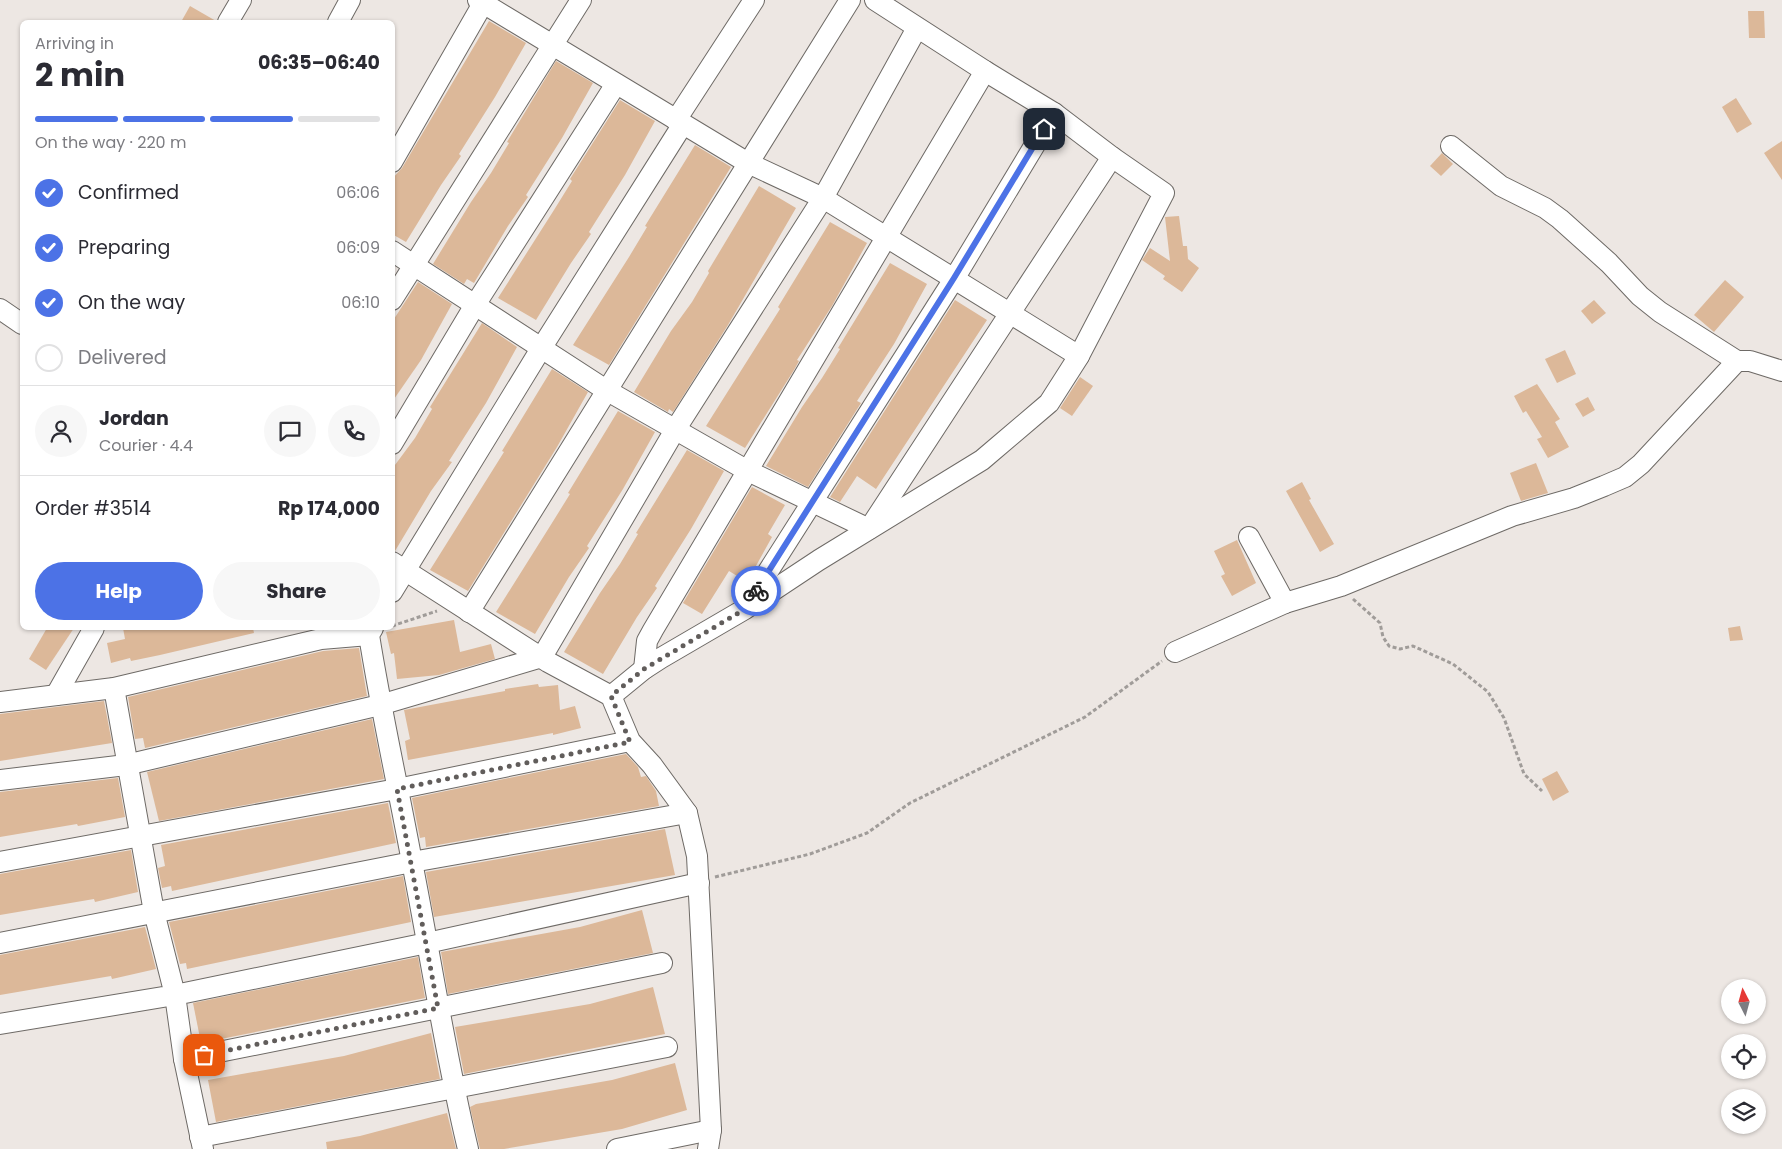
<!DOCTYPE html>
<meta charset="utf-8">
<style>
body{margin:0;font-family:Poppins,sans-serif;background:#f7f7f7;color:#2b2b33;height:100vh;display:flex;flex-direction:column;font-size:19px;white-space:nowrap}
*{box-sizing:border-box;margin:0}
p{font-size:16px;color:#7c7c81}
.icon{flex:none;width:28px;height:28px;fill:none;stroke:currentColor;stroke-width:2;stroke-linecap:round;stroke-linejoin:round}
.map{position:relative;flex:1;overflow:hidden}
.details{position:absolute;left:20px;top:20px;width:375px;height:610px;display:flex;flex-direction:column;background:#fff;border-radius:8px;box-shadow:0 1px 4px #0004}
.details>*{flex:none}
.needle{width:32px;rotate:354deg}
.fabs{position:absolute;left:1721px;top:979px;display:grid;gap:10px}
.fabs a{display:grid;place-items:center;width:45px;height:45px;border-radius:50%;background:#fff;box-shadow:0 1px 4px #0004;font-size:25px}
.pin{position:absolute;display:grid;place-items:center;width:42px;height:42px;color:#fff;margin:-21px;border-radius:10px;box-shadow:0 2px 8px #0006}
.courier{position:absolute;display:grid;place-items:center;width:50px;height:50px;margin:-25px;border:4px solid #4c72e6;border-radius:50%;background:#fff;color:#222;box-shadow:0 1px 6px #0007}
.headline em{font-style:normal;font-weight:700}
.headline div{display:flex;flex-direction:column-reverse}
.headline{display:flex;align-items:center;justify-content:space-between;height:85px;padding:0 15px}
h1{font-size:32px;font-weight:700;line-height:38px}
.bar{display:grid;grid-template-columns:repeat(4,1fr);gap:8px 5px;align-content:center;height:60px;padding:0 15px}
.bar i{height:6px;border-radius:4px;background:#e1e1e2}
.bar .on{background:#4c72e6}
.bar p{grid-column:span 4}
.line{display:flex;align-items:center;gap:12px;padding:0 15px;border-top:1px solid #e1e1e2}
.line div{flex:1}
.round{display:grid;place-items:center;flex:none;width:52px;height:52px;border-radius:26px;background:#f7f7f7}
ol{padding:0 15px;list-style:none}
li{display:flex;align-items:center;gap:15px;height:55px}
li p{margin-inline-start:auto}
li .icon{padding:5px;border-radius:50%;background:#4c72e6;color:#fff;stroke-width:4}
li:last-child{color:#7c7c81}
li i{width:28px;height:28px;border:2px solid #e1e1e2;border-radius:50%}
.action{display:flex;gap:10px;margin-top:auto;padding:10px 15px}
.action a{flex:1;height:58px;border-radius:30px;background:#4c72e6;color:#fff;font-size:20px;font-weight:700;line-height:58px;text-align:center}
.action a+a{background:#f7f7f7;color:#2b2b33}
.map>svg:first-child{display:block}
</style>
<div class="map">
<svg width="1782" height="1149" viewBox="0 0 1782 1149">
<rect width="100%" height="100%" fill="#ede7e3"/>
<g fill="#dcb899">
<path d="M190 6 216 21V22H181Z"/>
<path d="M1748 11H1764L1765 38H1749Z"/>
<path d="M489 21 526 43 495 97 459 154 461 156 441 185 406 242 392 234V179L402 168Z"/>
<path d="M556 61 593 83 562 138 526 195 528 197 508 226 474 283 467 279 464 284 433 264 471 202 491 173 509 143 507 142Z"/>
<path d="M1736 98 1752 124 1737 133 1722 107Z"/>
<path d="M620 100 655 121 625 175 589 232 591 234 571 263 536 320 498 298 554 210 572 181 570 179Z"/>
<path d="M1782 141V180L1764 153Z"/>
<path d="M695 145 731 167 609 365 573 345 629 257 647 227 645 226Z"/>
<path d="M1442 153 1453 164 1441 176 1430 166Z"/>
<path d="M759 186 796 208 728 325 673 412 669 409 668 412 634 392 671 331 692 302 709 273 708 271Z"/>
<path d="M1179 216 1183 246H1187L1188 259 1199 268 1182 292 1163 279 1165 276 1142 260 1150 248 1170 261 1165 217Z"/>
<path d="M830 222 867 243 832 306 797 360 799 361 794 370 745 448 706 426 780 309 778 307Z"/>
<path d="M890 263 927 284 894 344 857 401 861 403 808 487 766 466 802 407 822 378 840 349 838 348Z"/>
<path d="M1725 280 1744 297 1714 332 1694 315Z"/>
<path d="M418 282 452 304 421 360 392 402V322Z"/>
<path d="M955 300 987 320 876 489 857 476 840 502 830 497Z"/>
<path d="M1594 300 1606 313 1592 324 1581 311Z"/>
<path d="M482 323 517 347 486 403 449 461 452 462 431 491 395 551 392 550V469L415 438 432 409 430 407Z"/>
<path d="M1565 350 1576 374 1557 383 1545 359Z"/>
<path d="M552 369 588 392 557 447 468 591 430 570 504 452 502 451Z"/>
<path d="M1080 377 1093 386 1072 416 1060 408Z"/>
<path d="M1537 384 1560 419 1555 422 1569 447 1548 458 1537 439 1542 437 1526 411 1523 413 1514 396Z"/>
<path d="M1588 397 1595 410 1583 417 1575 404Z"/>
<path d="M618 411 655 432 623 489 587 546 589 548 569 577 535 634 496 612 552 523 570 494 568 493Z"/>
<path d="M687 450 724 471 691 529 655 586 657 588 637 617 603 674 564 652 600 593 620 564 638 534 636 533Z"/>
<path d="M1536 463 1548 493 1521 501 1510 473Z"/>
<path d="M1302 482 1311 499 1309 500 1334 544 1320 552 1286 491Z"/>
<path d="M752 487 785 505 768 534 772 537 747 582 729 571 702 614 683 603Z"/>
<path d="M1237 540 1256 583 1232 596 1221 576 1225 574 1214 551Z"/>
<path d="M454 620 460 652 491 644 495 659 439 675 397 679 394 653 391 654 386 632Z"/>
<path d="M1740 626 1743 640 1730 641 1728 628Z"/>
<path d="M47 628H74L46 670 29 659Z"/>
<path d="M123 628H253L254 633 160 655 131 661 130 658 111 663 107 643 125 639Z"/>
<path d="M359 648 367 696 145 748 143 738 135 739 128 697 323 651Z"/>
<path d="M538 684 539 687 558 685 560 710 575 706 581 728 553 735V733L408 760 405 741 410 739 404 710 505 691V689Z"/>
<path d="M104 701 112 743 0 761V714Z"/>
<path d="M372 719 384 779 159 821 147 772Z"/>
<path d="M626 754 638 767 641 777 646 776 656 791 659 806 426 847 425 837 420 838 412 798Z"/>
<path d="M1557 771 1569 792 1553 801 1542 779Z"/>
<path d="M118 778 125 817 78 826 77 824 0 837V792Z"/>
<path d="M388 803 396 843 172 891 171 886 162 888 158 868 165 866 161 845Z"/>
<path d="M665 829 675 875 434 917 426 872Z"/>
<path d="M131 850 138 892 95 902 94 899 0 915V874Z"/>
<path d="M403 876 411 922 187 969 186 963 180 964 169 922Z"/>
<path d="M642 910 653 953 448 994 441 952 580 927Z"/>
<path d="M145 927 156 969 112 979 111 976 0 995V955Z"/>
<path d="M418 957 425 998 201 1043 193 1003Z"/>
<path d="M653 987 665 1034 464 1074 455 1027 590 1004Z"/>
<path d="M431 1033 440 1079 216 1122 208 1080 344 1056Z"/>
<path d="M675 1063 687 1110 622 1129 504 1149H480L470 1107 476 1104 612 1080Z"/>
<path d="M447 1113 456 1149H327L326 1142 360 1136Z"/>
</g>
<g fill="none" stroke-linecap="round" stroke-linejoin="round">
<g stroke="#6e6a66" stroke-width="22">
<g id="minor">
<path d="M478 0 748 163 823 198 1079 356 1049 403 982 460 819 560 745 609 661 658 644 669 611 696"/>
<path d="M875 0 985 71 1054 113 1112 157 1164 193 1079 356"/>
<path d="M228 22 241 0"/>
<path d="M338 22 350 0"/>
<path d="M676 120 754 0"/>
<path d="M1451 146 1501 186 1545 208 1560 219 1609 263 1640 296 1660 312 1737 361"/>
<path d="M392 162 485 0"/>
<path d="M392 251 606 390 748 471 869 529 1112 157"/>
<path d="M392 300 581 0"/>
<path d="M0 309 22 324"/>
<path d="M392 444 475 305 616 84"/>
<path d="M1249 537 1285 603"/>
<path d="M392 562 548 662 611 696 630 741 652 765 687 813 697 856 711 1130 708 1149"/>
<path d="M392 592 542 347 683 124"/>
<path d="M748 603 954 279 1054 113"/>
<path d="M469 612 850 0"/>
<path d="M373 628 369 635C381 711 398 786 412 862 431 958 445 1054 468 1149"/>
<path d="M1175 652 1285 603 1341 586 1512 516 1574 498 1604 486 1625 477 1641 464 1737 361H1750L1782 371"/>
<path d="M644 669 647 641 653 630 985 71"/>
<path d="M56 695 94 628"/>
<path d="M0 702 114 688 321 639 369 635"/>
<path d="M0 780 126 765 380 705 542 657 675 430 823 198 917 28"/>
<path d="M0 862 397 789 630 741"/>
<path d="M0 943 412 862 687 813"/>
<path d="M0 1024 175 995 154 912 114 688"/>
<path d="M184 1059 662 963"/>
<path d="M200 1137 667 1047"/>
<path d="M203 1149 184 1059 175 995 427 943 699 883"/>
<path d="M617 1149 711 1130"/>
</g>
</g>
<g stroke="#a09c99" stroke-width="3" stroke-dasharray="4 2.5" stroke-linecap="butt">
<path d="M1353 599 1380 623 1383 637 1389 646 1400 649 1413 646 1453 664 1488 692 1504 718 1524 774 1542 791"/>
<path d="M392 626 437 611"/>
<path d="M715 877 810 854 867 833 910 803 1085 717 1162 661"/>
</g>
<use href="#minor" stroke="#fff" stroke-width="20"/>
</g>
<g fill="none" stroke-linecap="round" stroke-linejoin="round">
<path stroke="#615d5b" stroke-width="5" stroke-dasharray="0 9" d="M204 1055 438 1008 397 789 630 742 611 696 644 669 745 609 756 591"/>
<path stroke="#4c72e6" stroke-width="6" d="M756 591 954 278 1044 129"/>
</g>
</svg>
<div class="fabs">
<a><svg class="needle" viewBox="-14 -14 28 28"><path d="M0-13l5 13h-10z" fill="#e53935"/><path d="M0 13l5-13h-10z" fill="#7c7c81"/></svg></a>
<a><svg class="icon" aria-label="locate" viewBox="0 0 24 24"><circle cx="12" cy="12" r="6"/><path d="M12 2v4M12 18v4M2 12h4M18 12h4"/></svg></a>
<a><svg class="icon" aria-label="layers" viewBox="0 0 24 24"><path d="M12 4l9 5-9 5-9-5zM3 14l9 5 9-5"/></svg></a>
</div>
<div class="pin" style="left:204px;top:1055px;background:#ea580c"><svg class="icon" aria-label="bag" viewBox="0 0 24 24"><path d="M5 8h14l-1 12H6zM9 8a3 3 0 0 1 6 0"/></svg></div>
<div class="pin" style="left:1044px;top:129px;background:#1f2937"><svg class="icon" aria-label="home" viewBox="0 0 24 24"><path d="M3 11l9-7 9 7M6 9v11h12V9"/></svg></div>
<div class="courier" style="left:756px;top:591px"><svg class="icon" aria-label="bike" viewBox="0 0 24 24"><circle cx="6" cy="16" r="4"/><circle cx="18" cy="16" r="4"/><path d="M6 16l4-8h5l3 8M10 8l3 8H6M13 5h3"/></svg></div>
<section class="details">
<div class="headline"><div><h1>2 min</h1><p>Arriving in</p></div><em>06:35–06:40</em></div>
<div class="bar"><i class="on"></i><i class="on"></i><i class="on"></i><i></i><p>On the way · 220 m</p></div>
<ol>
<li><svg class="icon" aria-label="check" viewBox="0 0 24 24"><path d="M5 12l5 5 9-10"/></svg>Confirmed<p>06:06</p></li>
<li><svg class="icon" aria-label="check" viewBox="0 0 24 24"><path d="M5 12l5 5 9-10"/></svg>Preparing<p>06:09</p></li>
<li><svg class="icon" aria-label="check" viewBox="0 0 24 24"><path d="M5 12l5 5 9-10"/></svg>On the way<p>06:10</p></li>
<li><i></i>Delivered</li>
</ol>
<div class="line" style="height:90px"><a class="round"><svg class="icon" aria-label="person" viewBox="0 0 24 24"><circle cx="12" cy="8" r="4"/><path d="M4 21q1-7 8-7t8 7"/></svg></a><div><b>Jordan</b><p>Courier · 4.4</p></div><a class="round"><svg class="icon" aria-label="chat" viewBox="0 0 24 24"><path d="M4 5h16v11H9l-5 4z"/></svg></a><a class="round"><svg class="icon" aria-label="phone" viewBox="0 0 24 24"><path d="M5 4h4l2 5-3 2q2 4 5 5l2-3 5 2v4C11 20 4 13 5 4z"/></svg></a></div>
<div class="line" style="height:65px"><div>Order #3514</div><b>Rp 174,000</b></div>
<div class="action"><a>Help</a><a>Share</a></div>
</section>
</div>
